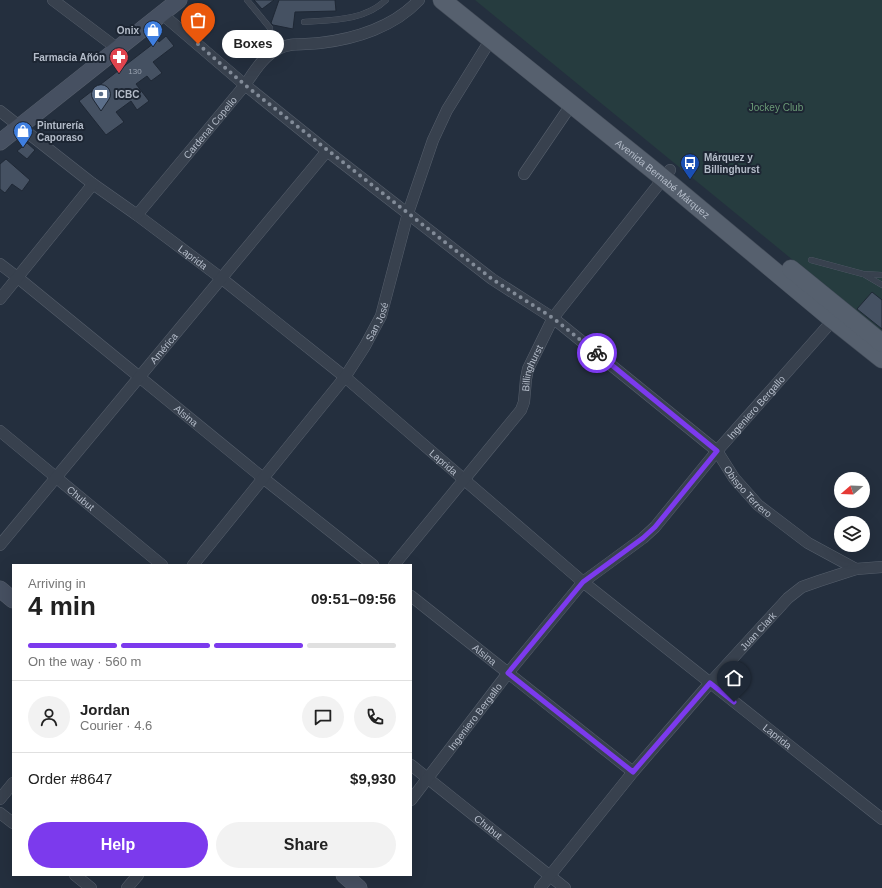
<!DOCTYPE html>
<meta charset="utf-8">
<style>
body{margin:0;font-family:Helvetica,sans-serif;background:#f2f2f2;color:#222;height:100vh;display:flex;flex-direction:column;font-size:15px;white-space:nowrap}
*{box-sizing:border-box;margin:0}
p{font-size:13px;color:#767676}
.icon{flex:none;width:22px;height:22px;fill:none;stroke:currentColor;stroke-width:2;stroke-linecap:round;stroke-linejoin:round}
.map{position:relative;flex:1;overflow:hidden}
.sheet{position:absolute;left:12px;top:564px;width:400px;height:312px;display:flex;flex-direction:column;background:#fff;border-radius:0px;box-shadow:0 4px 16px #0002}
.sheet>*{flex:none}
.needle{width:26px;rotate:251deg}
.tools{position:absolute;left:834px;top:472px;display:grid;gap:8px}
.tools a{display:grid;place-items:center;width:36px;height:36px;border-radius:50%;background:#fff;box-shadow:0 4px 16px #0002;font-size:20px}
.pin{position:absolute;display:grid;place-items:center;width:34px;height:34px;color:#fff;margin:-41px -17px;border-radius:50% 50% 50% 0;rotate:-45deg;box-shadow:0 0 4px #0007}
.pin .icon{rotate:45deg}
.courier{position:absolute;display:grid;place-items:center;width:40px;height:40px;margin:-20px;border:3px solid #7c3aed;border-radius:50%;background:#fff;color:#222;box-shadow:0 1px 5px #0007}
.bubble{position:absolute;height:28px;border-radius:14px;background:#fff;box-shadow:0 4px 16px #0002;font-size:13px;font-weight:800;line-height:28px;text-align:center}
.summary em{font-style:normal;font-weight:800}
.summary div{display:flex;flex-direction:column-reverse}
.summary{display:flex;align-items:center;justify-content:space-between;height:68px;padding:0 16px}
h1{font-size:26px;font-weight:800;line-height:30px}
.bar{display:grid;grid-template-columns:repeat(4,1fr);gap:6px 4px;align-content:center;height:48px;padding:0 16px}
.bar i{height:5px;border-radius:3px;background:#e0e0e0}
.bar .on{background:#7c3aed}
.bar p{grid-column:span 4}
.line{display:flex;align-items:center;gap:10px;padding:0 16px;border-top:1px solid #e0e0e0}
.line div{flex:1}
.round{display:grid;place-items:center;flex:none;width:42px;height:42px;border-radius:21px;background:#f2f2f2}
.cta{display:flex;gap:8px;margin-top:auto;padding:8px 16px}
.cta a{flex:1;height:46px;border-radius:24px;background:#7c3aed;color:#fff;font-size:16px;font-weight:800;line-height:46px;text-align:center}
.cta a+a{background:#f2f2f2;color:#222}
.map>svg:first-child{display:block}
</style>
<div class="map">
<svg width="882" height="888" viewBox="0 0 882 888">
<rect width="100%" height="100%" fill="#242f3e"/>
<path fill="#263c3f" d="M475 0H882V333Z"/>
<g fill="#455162" stroke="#1f2835">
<path d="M254 0H274L262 9Z"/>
<path d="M279 0H335L336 11 295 12 293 29 273 25 271 23Z"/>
<path d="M166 36 174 46 153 62 162 73 151 81 147 76 136 84 149 101 137 110 131 101 116 112 124 122 106 135 79 101 158 40 159 42Z"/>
<path d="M27 143 35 150 27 159 17 151Z"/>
<path d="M6 159 30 180 22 191 12 184 5 193 0 189V164Z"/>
<path d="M872 292 882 300V329L857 309Z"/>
</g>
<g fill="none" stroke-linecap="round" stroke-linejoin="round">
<g stroke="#565f6c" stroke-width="6">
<g id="service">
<path d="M247 0 270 28"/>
<path d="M304 22C332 20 364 21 386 0"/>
<path d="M811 260 863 274 882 275"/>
<path d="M865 275 882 285"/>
</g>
</g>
<g stroke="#565f6c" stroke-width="12">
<g id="minor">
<path d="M53 0 118 49"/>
<path id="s1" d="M162 14 245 85 327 151 492 279 553 318 717 451 734 478 758 505 808 543 856 569"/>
<path id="s2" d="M0 111 93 184 137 215 221 278 345 377 583 582 882 819"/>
<path d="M524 174 571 105"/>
<path id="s3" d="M137 215 245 85C254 72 263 56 278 49 291 42 305 45 320 43 355 39 394 27 419 0"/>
<path id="s4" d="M0 264 17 277 263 478 373 565"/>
<path d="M0 299 93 184"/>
<path id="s5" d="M0 431 162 565"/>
<path id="s6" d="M0 545 327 151"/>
<path id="s7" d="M193 565 345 377 365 346 381 316 408 213 433 140 447 110 491 39"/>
<path id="s8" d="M394 565 521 410 524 402 526 379 528 369 553 318 670 170"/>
<path id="s9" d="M411 596 633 772"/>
<path id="s10" d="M411 765 565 888"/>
<path d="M0 799 13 783"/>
<path id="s11" d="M411 800 508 673 583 582 643 538 655 527 717 451 833 320"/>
<path d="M0 813 13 823"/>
<path d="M75 875 91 888"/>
<path d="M127 888 138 875"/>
<path id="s12" d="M540 888 633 772 710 683 788 598 802 587 819 581 856 569 882 567"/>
</g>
</g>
<g stroke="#565f6c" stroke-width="17">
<g id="secondary">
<path d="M0 142 179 0"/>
<path d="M0 589 13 600"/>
<path d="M344 875 359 888"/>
</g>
</g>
<g stroke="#414a57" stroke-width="19">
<g id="primary">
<path id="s13" d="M442 0 663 178 833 320 882 359"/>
<path d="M791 269 882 343"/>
</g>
</g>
<use href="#service" stroke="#38414e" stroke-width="5.5"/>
<use href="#minor" stroke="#38414e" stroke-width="11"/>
<use href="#secondary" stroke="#465061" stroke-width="16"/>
<use href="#primary" stroke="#56606e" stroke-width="18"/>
</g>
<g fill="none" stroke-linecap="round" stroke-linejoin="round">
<path stroke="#828b98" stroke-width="4" stroke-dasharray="0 7.2" d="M198 44 245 85 316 141 492 279 553 318 597 353"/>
<path stroke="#7c3aed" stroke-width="5" d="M597 353 717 451 655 527 643 538 583 582 508 673 633 772 710 683 734 702"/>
</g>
<defs>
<g id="shop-pin" transform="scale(1)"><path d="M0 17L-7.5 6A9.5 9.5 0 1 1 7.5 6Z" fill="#3f7fe0" stroke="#1d2633"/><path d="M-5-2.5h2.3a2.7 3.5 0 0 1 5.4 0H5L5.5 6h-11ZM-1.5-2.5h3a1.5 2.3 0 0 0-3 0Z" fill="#fff"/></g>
<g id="pharmacy-pin" transform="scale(1)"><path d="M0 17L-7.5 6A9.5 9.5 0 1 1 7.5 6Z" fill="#e0444e" stroke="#1d2633"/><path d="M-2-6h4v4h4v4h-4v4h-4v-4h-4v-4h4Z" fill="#fff"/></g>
<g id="bank-pin" transform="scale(1)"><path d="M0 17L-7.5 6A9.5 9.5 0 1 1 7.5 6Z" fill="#5c6f8a" stroke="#1d2633"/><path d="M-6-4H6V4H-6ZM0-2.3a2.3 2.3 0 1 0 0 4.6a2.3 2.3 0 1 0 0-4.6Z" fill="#fff"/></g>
<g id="bus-pin" transform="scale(1)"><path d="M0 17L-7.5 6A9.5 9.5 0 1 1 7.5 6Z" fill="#1a4fb4" stroke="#1d2633"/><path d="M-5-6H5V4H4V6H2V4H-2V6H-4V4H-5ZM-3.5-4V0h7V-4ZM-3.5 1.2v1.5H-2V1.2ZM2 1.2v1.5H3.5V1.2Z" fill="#fff"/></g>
</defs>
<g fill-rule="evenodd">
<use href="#shop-pin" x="153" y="30"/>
<use href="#pharmacy-pin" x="119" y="57"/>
<use href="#bank-pin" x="101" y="94"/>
<use href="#shop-pin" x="23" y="131"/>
<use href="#bus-pin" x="690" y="163"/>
</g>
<g text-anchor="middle" stroke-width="4" stroke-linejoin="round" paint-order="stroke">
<g font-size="8" fill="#98a1af">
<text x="135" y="74">130</text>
</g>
<g font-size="10" font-weight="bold" fill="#b4bcc9" stroke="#1d2633" text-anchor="start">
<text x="139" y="34" text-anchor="end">Onix</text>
<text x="105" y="61" text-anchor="end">Farmacia Añón</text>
<text x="115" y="98">ICBC</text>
<text x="37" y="129">Pinturería<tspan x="37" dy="12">Caporaso</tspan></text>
<text x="704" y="161">Márquez y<tspan x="704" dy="12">Billinghurst</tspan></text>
</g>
<g font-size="10" fill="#6b9a76" stroke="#1d2633">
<text x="776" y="111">Jockey Club</text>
</g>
<g font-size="10" fill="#b4bcc9" stroke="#1d2633">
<text dy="4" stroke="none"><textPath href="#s3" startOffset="114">Cardenal Copello</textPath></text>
<text dy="4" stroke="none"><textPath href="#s13" startOffset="284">Avenida Bernabé Márquez</textPath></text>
<text dy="4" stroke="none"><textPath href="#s2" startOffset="242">Laprida</textPath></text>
<text dy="4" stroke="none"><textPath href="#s7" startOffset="306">San José</textPath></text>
<text dy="4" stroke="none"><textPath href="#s6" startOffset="256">América</textPath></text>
<text dy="4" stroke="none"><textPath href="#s8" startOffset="244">Billinghurst</textPath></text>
<text dy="4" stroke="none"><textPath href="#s11" startOffset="525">Ingeniero Bergallo</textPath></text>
<text dy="4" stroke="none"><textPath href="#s4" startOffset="240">Alsina</textPath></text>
<text dy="4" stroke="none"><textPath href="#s2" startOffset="566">Laprida</textPath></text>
<text dy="4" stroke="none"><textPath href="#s1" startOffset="758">Obispo Terrero</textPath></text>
<text dy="4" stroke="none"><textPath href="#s5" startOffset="105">Chubut</textPath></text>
<text dy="4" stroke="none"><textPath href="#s12" startOffset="337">Juan Clark</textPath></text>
<text dy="4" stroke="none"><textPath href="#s9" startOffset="94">Alsina</textPath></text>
<text dy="4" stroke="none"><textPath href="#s11" startOffset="105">Ingeniero Bergallo</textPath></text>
<text dy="4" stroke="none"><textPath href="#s2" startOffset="998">Laprida</textPath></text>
<text dy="4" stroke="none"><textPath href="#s10" startOffset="99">Chubut</textPath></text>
</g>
</g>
</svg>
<div class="tools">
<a><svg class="needle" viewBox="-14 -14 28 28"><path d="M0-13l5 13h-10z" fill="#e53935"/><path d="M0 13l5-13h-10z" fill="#767676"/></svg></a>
<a><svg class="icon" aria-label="layers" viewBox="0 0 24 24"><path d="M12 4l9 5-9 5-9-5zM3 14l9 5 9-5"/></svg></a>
</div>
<div class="pin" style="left:198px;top:44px;background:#ea580c"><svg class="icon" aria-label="bag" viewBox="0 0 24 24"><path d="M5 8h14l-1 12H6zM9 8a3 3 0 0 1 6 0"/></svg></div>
<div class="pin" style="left:734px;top:702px;background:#1f2937"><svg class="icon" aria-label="home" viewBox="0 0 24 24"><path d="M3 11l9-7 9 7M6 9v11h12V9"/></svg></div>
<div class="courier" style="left:597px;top:353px"><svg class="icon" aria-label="bike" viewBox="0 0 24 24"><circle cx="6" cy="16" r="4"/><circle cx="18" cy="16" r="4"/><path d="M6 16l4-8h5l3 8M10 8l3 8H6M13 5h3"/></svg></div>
<div class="bubble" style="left:222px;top:30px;width:62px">Boxes</div>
<section class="sheet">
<div class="summary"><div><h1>4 min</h1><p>Arriving in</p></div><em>09:51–09:56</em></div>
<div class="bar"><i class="on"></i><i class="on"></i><i class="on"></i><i></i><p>On the way · 560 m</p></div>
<div class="line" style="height:72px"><a class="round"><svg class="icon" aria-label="person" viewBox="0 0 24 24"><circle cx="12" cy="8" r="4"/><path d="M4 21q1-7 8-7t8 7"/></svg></a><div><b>Jordan</b><p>Courier · 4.6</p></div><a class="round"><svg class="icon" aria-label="chat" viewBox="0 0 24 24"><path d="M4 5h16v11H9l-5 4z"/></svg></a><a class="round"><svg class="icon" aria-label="phone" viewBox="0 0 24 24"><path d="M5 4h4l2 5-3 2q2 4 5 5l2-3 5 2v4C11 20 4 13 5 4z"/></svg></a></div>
<div class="line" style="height:52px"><div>Order #8647</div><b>$9,930</b></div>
<div class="cta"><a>Help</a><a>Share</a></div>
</section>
</div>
